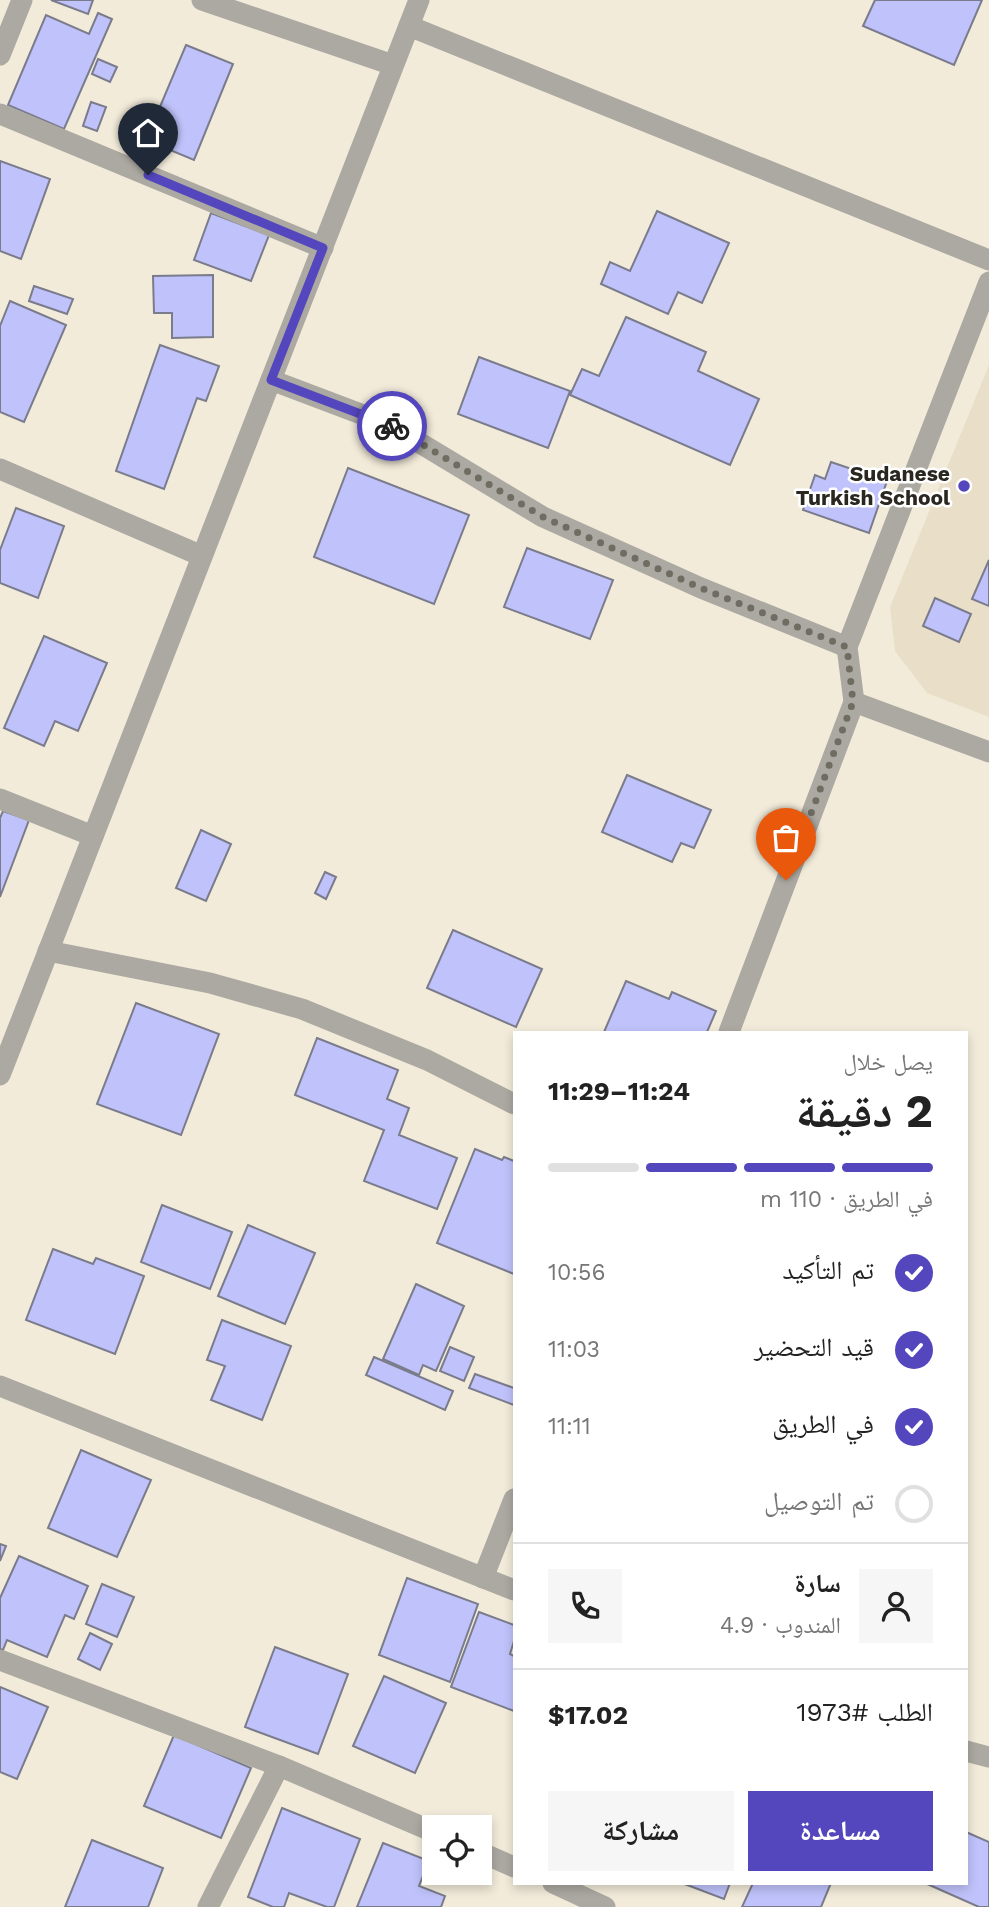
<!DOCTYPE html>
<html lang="ar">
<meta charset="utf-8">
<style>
body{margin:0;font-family:"Work Sans","Noto Naskh Arabic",sans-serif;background:#f6f6f6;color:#222;direction:rtl;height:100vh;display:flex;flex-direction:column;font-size:26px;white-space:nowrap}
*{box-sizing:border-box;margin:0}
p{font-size:23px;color:#767676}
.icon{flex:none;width:38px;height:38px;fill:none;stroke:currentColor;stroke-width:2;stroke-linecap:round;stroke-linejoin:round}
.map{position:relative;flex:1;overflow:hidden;direction:ltr}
.details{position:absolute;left:513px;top:1031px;width:455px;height:854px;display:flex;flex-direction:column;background:#fff;border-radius:0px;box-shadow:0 4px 10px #0003;direction:rtl}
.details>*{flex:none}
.buttons{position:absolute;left:422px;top:1815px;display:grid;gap:14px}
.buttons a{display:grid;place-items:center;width:70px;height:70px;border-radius:0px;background:#fff;box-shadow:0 4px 10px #0003;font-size:35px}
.pin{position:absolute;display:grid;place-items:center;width:60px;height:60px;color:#fff;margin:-72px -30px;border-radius:50% 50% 50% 0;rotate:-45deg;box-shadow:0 0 7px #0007}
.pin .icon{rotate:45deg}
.courier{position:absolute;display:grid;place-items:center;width:70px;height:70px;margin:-35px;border:5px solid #5446bd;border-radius:50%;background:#fff;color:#222;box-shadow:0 2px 9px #0007}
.headline em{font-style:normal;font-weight:700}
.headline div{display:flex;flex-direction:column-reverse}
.headline{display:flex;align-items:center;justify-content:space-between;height:119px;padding:0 35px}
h1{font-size:46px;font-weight:700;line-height:52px}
.bar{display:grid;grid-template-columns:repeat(4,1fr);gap:10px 7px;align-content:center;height:84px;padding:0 35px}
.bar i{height:9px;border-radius:5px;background:#e0e0e0}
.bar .selected{background:#5446bd}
.bar p{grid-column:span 4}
.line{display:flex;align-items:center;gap:18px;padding:0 35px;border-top:2px solid #e0e0e0}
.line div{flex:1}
.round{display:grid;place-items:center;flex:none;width:74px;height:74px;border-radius:0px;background:#f6f6f6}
ol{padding:0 35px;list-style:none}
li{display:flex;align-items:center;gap:21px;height:77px}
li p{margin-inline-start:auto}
li .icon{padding:7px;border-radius:50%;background:#5446bd;color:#fff;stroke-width:4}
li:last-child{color:#767676}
li i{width:38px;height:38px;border:4px solid #e0e0e0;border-radius:50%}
.action{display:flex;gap:14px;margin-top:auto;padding:14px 35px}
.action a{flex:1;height:80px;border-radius:0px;background:#5446bd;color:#fff;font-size:28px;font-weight:700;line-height:80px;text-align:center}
.action a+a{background:#f6f6f6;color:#222}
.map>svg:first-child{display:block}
</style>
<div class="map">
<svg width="989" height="1907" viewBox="0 0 989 1907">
<rect width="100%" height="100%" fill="#f2ebda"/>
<path fill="#e9dfc8" d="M989 365V717L927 693 895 651 890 607Z"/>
<g fill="#c0c3fb" stroke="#7a7b8b" stroke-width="2">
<path d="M51 0H93L88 14Z"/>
<path d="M875 0H982L954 65 863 26Z"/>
<path d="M98 13 112 19 64 129 8 105 46 15 89 34Z"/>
<path d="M186 45 233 64 194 160 146 140Z"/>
<path d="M98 59 117 67 110 82 92 74Z"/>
<path d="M91 102 106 107 97 131 83 126Z"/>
<path d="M0 161 50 179 21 259 0 251Z"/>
<path d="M657 211 729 243 702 303 678 292 668 314 601 284 610 262 630 271Z"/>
<path d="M211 213 269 235 251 281 194 260Z"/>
<path d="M213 275V337L172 338V313H154L153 276Z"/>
<path d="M34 286 73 299 67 314 29 301Z"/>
<path d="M10 301 66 325 24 422 0 412V326Z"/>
<path d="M626 317 706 352 698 371 759 399 730 465 570 395 582 369 599 376Z"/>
<path d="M160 345 219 366 206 401 197 398 164 489 116 471Z"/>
<path d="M479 357 570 391 548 448 458 414Z"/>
<path d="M831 462 887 481 869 533 803 510 815 475 825 479Z"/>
<path d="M348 468 469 515 434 604 314 557Z"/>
<path d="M16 508 64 526 38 598 0 583V550Z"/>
<path d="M527 548 613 580 590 639 504 607Z"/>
<path d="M989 560V606L972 599Z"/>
<path d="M935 598 971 614 959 642 923 626Z"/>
<path d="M44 636 107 663 78 731 55 721 44 746 4 728Z"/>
<path d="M627 775 711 810 694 848 681 843 672 862 602 832Z"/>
<path d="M3 811 29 820 0 897V818Z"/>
<path d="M201 830 231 844 206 901 176 888Z"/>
<path d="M325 872 336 877 326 899 315 893Z"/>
<path d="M453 930 542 969 516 1027 427 988Z"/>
<path d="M626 981 669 999 672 992 716 1011 707 1032H604Z"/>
<path d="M136 1003 219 1034 181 1135 97 1104Z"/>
<path d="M317 1038 398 1070 387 1099 409 1108 399 1135 457 1158 437 1209 364 1181 384 1130 295 1095Z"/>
<path d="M475 1149 502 1160 504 1157 514 1161V1274L437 1243Z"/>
<path d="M162 1205 232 1232 210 1289 141 1262Z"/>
<path d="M248 1225 315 1253 285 1324 218 1296Z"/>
<path d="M53 1249 93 1264 96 1258 144 1276 115 1354 26 1320Z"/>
<path d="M416 1284 464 1306 436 1371 423 1365 419 1375 383 1359Z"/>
<path d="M222 1320 291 1346 262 1420 211 1400 225 1366 207 1360Z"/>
<path d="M450 1347 474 1357 464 1381 440 1371Z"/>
<path d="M374 1357 453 1391 445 1410 366 1375Z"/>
<path d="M475 1374 514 1388V1405L469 1388Z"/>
<path d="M81 1450 151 1480 117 1557 48 1528Z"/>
<path d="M0 1544 6 1546 0 1561Z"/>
<path d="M19 1556 88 1586 74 1619 65 1615 47 1657 7 1640 3 1650 0 1649V1598Z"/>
<path d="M407 1578 478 1604 450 1682 379 1655Z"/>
<path d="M102 1584 134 1597 117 1637 86 1624Z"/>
<path d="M479 1612 514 1625V1641L510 1654 514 1656V1711L451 1687Z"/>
<path d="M90 1633 112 1644 100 1670 78 1659Z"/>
<path d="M275 1647 348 1674 318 1754 245 1727Z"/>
<path d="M384 1676 446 1703 415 1773 353 1746Z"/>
<path d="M0 1687 48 1707 17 1779 0 1772Z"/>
<path d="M174 1735 251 1768 221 1838 144 1806Z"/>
<path d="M282 1808 360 1839 334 1907H327L289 1893 284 1907H273L248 1897Z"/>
<path d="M966 1832 989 1842V1907H979L925 1883H966Z"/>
<path d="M92 1840 163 1868 148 1907H65Z"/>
<path d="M383 1843 429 1861 419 1886 445 1896 441 1907H357Z"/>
<path d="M682 1883H730L724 1899Z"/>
<path d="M753 1883H831L821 1907H742Z"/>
</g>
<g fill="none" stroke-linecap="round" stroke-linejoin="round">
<g stroke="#aca9a2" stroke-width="21">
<path d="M202 0 393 65"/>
<path d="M409 26 989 260"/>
<path d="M0 55 22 0"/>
<path d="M0 114 323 248"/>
<path d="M271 380 390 425 543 517 701 588 847 647"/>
<path d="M0 469 202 556"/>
<path d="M854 702 989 752"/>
<path d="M0 799 93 836"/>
<path d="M48 951 210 983 302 1009 427 1060 514 1104"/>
<path d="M729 1032 854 702 847 647 989 282"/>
<path d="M0 1075 419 0"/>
<path d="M0 1386 514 1590"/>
<path d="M483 1578 514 1499"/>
<path d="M0 1660 279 1766 434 1832"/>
<path d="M966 1751 989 1757"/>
<path d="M480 1852 514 1867"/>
<path d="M553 1883 605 1907"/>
<path d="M208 1907 279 1766"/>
</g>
</g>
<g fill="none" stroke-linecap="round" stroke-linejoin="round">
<path stroke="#6f6c61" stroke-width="7" stroke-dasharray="0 12.6" d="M392 426 543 517 701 588 847 647 853 702 786 880"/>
<path stroke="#5446bd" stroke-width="9" d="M148 175 323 248 271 380 392 426"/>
</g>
<circle fill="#5446bd" stroke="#fff" stroke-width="2.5" cx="964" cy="486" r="7"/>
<g text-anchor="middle" stroke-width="5" stroke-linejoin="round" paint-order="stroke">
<g font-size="21" font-weight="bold" fill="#292720" stroke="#fff" text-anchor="end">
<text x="950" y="481">Sudanese<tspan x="950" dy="24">Turkish School</tspan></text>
</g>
</g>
</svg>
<div class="buttons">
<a><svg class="icon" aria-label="locate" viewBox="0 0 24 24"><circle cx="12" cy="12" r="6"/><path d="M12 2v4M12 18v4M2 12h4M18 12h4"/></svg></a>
</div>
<div class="pin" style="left:786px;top:880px;background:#ea580c"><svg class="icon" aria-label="bag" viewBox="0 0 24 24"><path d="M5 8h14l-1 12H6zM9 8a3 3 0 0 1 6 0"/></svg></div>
<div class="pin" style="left:148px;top:175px;background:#1f2937"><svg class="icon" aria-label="home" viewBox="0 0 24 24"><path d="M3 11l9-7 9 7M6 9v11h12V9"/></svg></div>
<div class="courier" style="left:392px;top:426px"><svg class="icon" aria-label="bike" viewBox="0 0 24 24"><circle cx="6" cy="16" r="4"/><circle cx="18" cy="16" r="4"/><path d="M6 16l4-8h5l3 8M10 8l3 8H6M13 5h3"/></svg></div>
<section class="details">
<div class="headline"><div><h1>2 دقيقة</h1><p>يصل خلال</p></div><em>11:24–11:29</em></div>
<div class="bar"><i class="selected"></i><i class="selected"></i><i class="selected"></i><i></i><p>في الطريق · 110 m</p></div>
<ol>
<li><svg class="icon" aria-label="check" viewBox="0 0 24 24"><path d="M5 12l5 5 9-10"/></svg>تم التأكيد<p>10:56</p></li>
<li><svg class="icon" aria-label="check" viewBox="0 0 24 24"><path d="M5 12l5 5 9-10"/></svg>قيد التحضير<p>11:03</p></li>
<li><svg class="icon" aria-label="check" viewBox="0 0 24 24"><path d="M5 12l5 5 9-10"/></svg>في الطريق<p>11:11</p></li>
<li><i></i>تم التوصيل</li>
</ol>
<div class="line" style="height:126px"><a class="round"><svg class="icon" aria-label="person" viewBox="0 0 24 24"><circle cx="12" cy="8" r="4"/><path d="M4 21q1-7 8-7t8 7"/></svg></a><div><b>سارة</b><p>المندوب · 4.9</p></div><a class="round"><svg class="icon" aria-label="phone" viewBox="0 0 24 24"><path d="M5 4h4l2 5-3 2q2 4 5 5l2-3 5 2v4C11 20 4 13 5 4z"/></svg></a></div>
<div class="line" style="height:91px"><div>الطلب #1973</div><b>$17.02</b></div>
<div class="action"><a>مساعدة</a><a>مشاركة</a></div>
</section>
</div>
